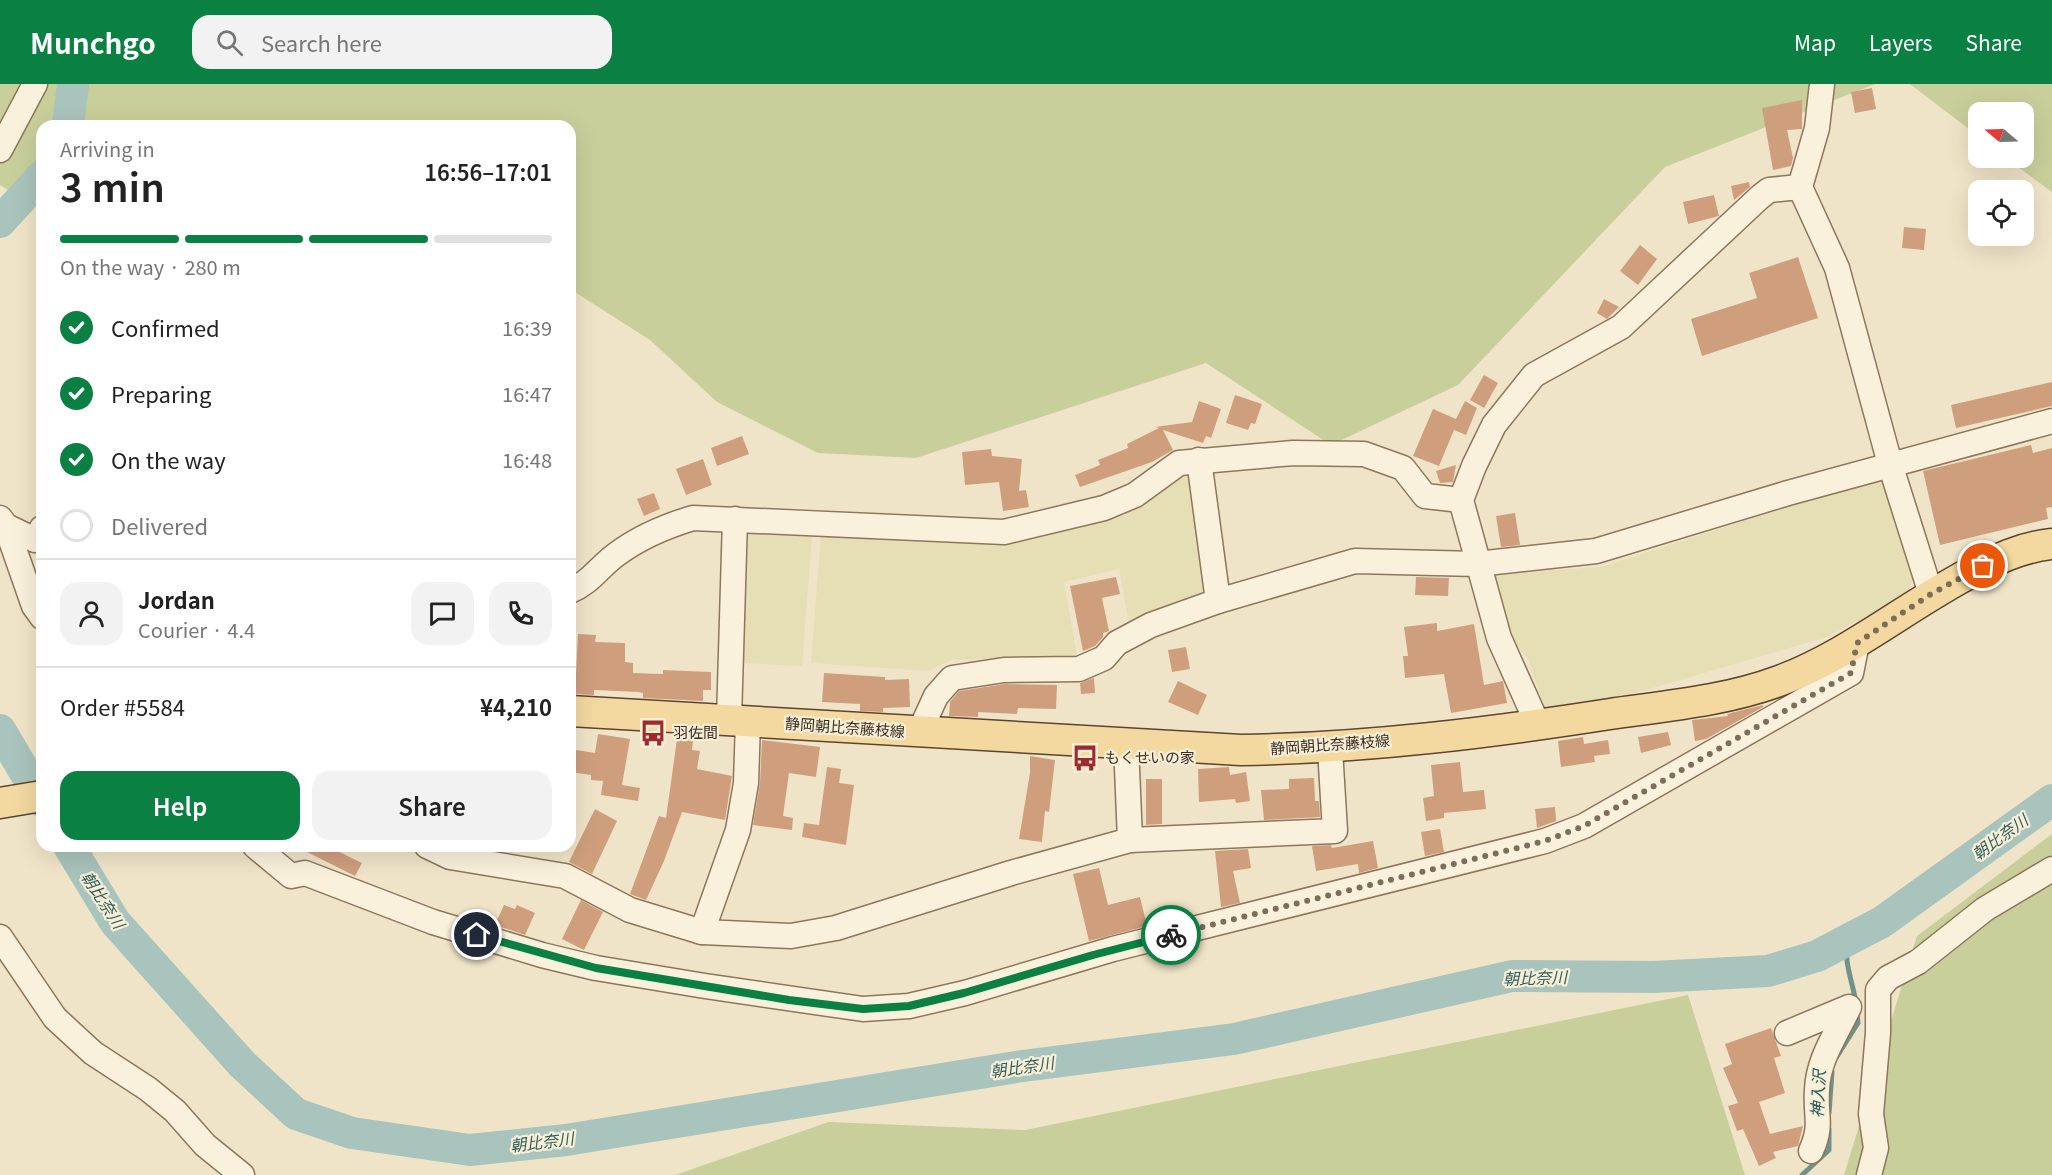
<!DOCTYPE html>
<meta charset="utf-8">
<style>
body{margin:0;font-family:Georgia,"Noto Sans JP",serif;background:#f2f2f2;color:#222;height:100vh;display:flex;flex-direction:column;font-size:22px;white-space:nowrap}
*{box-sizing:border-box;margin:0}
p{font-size:20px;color:#767676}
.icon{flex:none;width:33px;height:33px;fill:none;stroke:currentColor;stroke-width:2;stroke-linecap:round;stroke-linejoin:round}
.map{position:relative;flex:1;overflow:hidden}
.details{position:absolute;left:36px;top:36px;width:540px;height:732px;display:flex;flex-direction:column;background:#fff;border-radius:18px;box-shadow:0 6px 24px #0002}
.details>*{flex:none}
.needle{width:39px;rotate:289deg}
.controls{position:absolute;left:1968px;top:18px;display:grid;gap:12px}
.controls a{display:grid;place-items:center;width:66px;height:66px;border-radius:12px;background:#fff;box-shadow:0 6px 24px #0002;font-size:30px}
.pin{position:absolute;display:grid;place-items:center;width:51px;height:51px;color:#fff;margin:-26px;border:3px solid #fff;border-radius:50%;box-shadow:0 2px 6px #0007}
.courier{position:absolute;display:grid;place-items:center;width:60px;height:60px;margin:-30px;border:4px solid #0b8043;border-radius:50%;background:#fff;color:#222;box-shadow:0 2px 8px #0007}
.headline em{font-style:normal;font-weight:600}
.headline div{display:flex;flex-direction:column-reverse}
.headline{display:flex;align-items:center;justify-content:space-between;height:102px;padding:0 24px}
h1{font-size:39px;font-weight:600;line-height:45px}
.bar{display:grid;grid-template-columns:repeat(4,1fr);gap:9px 6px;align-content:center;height:72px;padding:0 24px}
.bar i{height:8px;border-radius:4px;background:#e0e0e0}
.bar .on{background:#0b8043}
.bar p{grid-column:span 4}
.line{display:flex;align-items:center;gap:15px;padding:0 24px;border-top:2px solid #e0e0e0}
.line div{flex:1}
.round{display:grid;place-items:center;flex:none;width:63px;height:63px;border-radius:18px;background:#f2f2f2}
ol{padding:0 24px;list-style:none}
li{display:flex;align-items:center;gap:18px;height:66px}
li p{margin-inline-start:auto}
li .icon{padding:6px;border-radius:50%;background:#0b8043;color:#fff;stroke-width:4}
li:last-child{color:#767676}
li i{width:33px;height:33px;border:3px solid #e0e0e0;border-radius:50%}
.primary-button{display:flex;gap:12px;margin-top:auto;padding:12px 24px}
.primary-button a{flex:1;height:69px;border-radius:18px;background:#0b8043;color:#fff;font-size:24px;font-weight:600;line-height:69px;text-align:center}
.primary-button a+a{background:#f2f2f2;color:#222}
header{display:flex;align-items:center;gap:36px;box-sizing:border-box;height:84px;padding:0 30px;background:#0b8043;color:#fff}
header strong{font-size:28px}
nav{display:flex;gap:33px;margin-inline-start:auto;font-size:21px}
.search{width:420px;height:54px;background:#f2f2f2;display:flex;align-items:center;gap:15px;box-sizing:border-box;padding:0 21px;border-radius:18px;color:#767676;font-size:22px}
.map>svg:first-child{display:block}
</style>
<header>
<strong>Munchgo</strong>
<div class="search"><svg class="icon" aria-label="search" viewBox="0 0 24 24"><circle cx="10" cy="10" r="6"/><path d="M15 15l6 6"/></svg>Search here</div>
<nav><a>Map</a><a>Layers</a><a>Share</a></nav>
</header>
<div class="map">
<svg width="2052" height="1091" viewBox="0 0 2052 1091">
<rect width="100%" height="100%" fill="#f0e4c8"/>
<g fill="#e6deb5">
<path d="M1196 389 1211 511 1130 545 1119 485 1064 498 1077 572 952 576 928 587 811 579 821 450 967 455Z"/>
<path d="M1887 391 1915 492 1906 511 1830 552 1622 613 1545 626 1528 575 1504 546 1490 490 1601 483Z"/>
<path d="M745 448 812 451 802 582 743 579Z"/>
</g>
<g fill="#c9cf9b">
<path d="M0 0H1875L1665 83 1458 301 1331 361 1206 279 916 374 818 369 717 318 650 256 570 205V42H42V136L38 124 0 101Z"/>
<path d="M1910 0H2052V108L2006 74H2024V28H1978V52Z"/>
<path d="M2052 750V1091H1844L1917 852Z"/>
<path d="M1688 911 1745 1091H675L829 1038 1025 1046Z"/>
</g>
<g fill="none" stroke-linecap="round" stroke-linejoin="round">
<g stroke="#6f938a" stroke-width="5">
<path d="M1848 856C1843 879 1853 897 1856 920"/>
<path d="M1836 974 1858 939 1857 929"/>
<path d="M1829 1029 1832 988"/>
<path d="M1802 1091 1829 1066V1045"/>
</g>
<g stroke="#a9c4bc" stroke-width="32">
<path d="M68 42 73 0"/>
<path d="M0 138 42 92"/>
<path d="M0 646 42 717"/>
<path d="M69 762 115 838 242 980 296 1030 352 1049 470 1066 566 1056 1016 983 1234 955 1512 892 1653 893 1768 887 1817 872 1882 838 2052 716"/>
</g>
</g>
<g fill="#cf9f7d">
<path d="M1872 4 1876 25 1855 29 1851 8Z"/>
<path d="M1802 16V45L1787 46 1793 74 1791 82 1773 86 1762 24Z"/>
<path d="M1749 98 1750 103 1734 116 1731 102Z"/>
<path d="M1714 111 1719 132 1688 140 1683 118Z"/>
<path d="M1904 143 1926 145 1924 166 1902 164Z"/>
<path d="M1640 161 1657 175 1638 201 1620 187Z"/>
<path d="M1798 173 1818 234 1702 272 1691 235 1757 214 1749 189Z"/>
<path d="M1604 215 1619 223 1607 235 1597 229Z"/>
<path d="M1484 291 1498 299 1484 324 1470 316Z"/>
<path d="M2052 298V322L1956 344 1951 321Z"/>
<path d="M1235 311 1262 320 1255 340 1251 339 1248 346 1226 339Z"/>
<path d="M1199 317 1221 325 1211 354 1206 352 1203 359 1163 346 1173 366 1152 378 1080 403 1075 391 1100 381 1098 376 1128 364 1127 360 1159 344 1155 343 1192 338Z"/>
<path d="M1465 317 1477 324 1466 351 1454 346 1439 382 1413 372 1433 325 1456 335Z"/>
<path d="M742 352 749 370 717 382 711 364Z"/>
<path d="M2031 361 2033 369 2052 364V423L2046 424 2048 435 1940 461 1923 387Z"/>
<path d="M991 365 992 372 1022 375 1019 407 1026 406 1029 423 1003 427 999 398 965 401 962 368Z"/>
<path d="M703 375 712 401 686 411 676 385Z"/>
<path d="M1456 381 1453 398 1440 399 1436 387Z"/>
<path d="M654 409 660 425 644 432 637 415Z"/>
<path d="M1515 429 1520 461 1501 463 1496 432Z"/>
<path d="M1116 493 1120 510 1102 514 1109 547 1103 549V553L1095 562 1083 567 1070 502Z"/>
<path d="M1416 493 1449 494 1448 512 1415 511Z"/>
<path d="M1437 539V547L1474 540 1484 601 1503 597 1507 619 1451 629 1444 590 1405 594 1403 572H1408L1404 543Z"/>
<path d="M578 550 596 551 595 558 625 559V578L633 579V589L663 590V586L711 588V606H703V617L643 614V609L638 608 594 606V611L575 610Z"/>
<path d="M1186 563 1190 585 1172 588 1168 566Z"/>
<path d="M824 589 885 593V596L909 595 910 623 883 624V628L860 627V620L822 618Z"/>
<path d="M1094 594 1095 609 1081 610 1080 599Z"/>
<path d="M1178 597 1207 611 1198 631 1168 618Z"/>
<path d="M1005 600 1057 601 1056 625 1018 624 1017 630 978 628V633L949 632 950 618 959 607Z"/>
<path d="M1763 621V623L1706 655 1695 657 1692 636 1728 632 1727 630Z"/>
<path d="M1668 648 1671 661 1641 669 1638 653Z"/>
<path d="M598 650 630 655 622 701 640 704 638 717 601 711 603 697 591 696V691L570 688V665L595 669Z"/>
<path d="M1583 653 1584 660 1608 656 1610 670 1594 672 1595 678 1561 683 1558 657Z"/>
<path d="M677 655 693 657 692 666 700 667 697 685 732 692 725 736 682 728 664 777 646 816 630 810 659 732 666 734Z"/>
<path d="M762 656 820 663 816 693 789 689 783 732 793 734 792 746 753 741 760 699Z"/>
<path d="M1030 672 1055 676 1049 728 1045 727 1042 758 1019 755 1030 689Z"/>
<path d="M1460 678 1463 708 1484 706 1486 725 1444 729V734L1426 737 1423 714 1434 712 1431 681Z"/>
<path d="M827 683 841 685 839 699 854 701 846 761 802 753 804 739 819 741Z"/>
<path d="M1229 683 1230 691 1246 688 1250 717 1236 719 1235 715 1199 718 1198 685Z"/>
<path d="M1314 694 1315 717H1319L1320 733 1264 736 1261 706 1289 705V695Z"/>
<path d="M1146 695H1162V740L1146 741Z"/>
<path d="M1555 723 1556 737 1537 744 1535 725Z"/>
<path d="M595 725 617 737 592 790 569 778Z"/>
<path d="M1440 745 1444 768 1425 772 1421 748Z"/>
<path d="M1373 757 1378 784 1359 789 1358 780 1316 787 1312 762 1331 761 1332 764Z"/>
<path d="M295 762H327L362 779 355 792Z"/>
<path d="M1248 765 1251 784 1233 787 1240 819 1221 823 1215 767Z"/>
<path d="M1099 784 1108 821 1140 813 1147 842 1089 857 1073 790Z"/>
<path d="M581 816 603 828 584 866 562 855Z"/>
<path d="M504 821 515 825 517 821 535 829 525 851 495 841Z"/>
<path d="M1771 944 1781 972 1774 974 1785 1009 1759 1018 1770 1050 1803 1042 1798 1062 1773 1068 1776 1074 1759 1082 1743 1045 1737 1047 1728 1022 1738 1019 1723 984 1732 980 1725 960Z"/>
</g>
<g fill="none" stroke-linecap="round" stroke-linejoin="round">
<g stroke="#8d765c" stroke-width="27">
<g id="minor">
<path d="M1822 0 1817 44 1800 103 1837 184 1890 380 1931 510"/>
<path d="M0 66 35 0"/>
<path d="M1199 376 1218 517"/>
<path d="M0 434 6 442 34 522 42 533"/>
<path d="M6 442 35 456 42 444"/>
<path d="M570 507C590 499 600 482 617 470 640 453 666 442 693 434L1004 448 1104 424 1135 411 1179 379 1293 369 1364 370 1403 384 1425 412 1461 416"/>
<path d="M729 635 735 435"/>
<path d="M1538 641 1499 554 1461 416 1474 382 1494 341 1534 291 1621 243 1760 113 1769 106 1800 103"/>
<path d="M919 649 936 612 952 594 1004 586 1079 585 1104 574 1117 559 1151 541 1218 517 1355 477 1477 480 1596 467 1788 409 2052 337"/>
<path d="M1126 660 1130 756"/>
<path d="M255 762 291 792 305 789 433 838 542 871 596 884 705 902 863 925 909 922 965 909 1113 865 1545 757 1584 742 1851 589 1857 559"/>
<path d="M427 762 450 773 565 792 630 826 702 848 791 852 836 844 1011 789 1130 756 1335 747 1330 665"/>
<path d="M702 848 738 746 746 699 748 637"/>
<path d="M0 853 55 934 93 969 148 1005 175 1027 205 1061 242 1091"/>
<path d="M1787 949 1849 923C1836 951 1818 975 1817 1006 1815 1033 1823 1040 1811 1067"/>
<path d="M1869 1091 1876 1064 1871 1030 1878 949V906L1888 894 1918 878 1985 825 2052 785"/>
</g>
</g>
<g stroke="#5b4430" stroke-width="33">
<g id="major">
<path d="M570 627 1241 666C1365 664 1488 649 1610 630 1666 622 1725 617 1779 597 1847 572 1904 524 1968 490 1995 476 2021 463 2052 460"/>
<path d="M0 719 42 712"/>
</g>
</g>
<use href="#minor" stroke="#faf1dc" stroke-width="24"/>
<use href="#major" stroke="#f3d9a0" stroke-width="30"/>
</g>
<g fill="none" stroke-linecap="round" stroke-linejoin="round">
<path stroke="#7c6e5b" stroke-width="6" stroke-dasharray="0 10.8" d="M1171 851 1545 757 1584 742 1851 589 1857 559 1931 510 1983 482"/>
<path stroke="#0b8043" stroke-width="8" d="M477 851 596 884 789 916 863 925 909 922 964 909 1093 871 1171 851"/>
</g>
<defs>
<g id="bus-bare" transform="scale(2.07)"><path d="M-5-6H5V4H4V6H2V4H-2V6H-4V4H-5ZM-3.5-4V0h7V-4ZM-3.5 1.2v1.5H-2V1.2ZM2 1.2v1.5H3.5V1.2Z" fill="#9e2a2b" stroke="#f7eed8" stroke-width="2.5" paint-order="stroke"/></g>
</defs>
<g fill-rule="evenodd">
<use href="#bus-bare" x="653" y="649"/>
<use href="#bus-bare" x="1085" y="674"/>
</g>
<g text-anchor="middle" stroke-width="4.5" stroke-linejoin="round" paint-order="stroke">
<g font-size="15" fill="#3d2e20" stroke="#f7eed8">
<text transform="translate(845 644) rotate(4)" y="5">静岡朝比奈藤枝線</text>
<text transform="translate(1330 661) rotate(-4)" y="5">静岡朝比奈藤枝線</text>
</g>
<g font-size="15" fill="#3d2e20" stroke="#f7eed8" text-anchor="start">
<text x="673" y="654">羽佐間</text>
<text x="1105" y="679">もくせいの家</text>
</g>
<g font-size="16" font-style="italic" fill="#2f5d5a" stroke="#f7eed8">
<text transform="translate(2000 753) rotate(-36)" y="6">朝比奈川</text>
<text transform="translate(103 816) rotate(57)" y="6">朝比奈川</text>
<text transform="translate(1535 894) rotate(-2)" y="6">朝比奈川</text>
<text transform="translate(1022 983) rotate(-8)" y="6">朝比奈川</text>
<text transform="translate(1818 1010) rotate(-87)" y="6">神入沢</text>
<text transform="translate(542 1058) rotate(-7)" y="6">朝比奈川</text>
</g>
</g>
</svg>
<div class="controls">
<a><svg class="needle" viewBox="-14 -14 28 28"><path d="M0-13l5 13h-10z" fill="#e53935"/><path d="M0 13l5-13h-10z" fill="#767676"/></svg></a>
<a><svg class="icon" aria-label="locate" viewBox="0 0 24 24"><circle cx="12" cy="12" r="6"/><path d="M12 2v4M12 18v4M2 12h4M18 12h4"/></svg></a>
</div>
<div class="pin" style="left:1983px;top:482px;background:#ea580c"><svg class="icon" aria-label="bag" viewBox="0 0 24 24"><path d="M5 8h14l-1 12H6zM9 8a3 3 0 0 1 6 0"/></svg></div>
<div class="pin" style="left:477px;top:851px;background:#1f2937"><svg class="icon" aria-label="home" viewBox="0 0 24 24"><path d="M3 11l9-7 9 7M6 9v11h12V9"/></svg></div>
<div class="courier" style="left:1171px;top:851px"><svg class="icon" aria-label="bike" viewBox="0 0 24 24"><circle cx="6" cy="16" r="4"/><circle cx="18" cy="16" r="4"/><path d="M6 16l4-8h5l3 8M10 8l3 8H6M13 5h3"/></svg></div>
<section class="details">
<div class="headline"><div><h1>3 min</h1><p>Arriving in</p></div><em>16:56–17:01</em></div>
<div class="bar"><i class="on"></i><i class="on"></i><i class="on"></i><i></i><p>On the way · 280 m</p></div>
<ol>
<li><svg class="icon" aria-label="check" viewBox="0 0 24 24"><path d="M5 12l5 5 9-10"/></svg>Confirmed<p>16:39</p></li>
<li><svg class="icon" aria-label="check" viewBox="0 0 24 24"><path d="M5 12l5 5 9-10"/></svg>Preparing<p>16:47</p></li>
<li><svg class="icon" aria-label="check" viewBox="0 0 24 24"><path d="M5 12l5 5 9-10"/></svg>On the way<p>16:48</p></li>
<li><i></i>Delivered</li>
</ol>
<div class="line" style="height:108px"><a class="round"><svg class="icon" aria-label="person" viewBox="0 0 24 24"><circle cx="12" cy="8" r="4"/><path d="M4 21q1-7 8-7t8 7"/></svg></a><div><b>Jordan</b><p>Courier · 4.4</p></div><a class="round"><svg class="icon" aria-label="chat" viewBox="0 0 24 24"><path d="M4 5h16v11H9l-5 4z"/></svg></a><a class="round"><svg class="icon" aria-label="phone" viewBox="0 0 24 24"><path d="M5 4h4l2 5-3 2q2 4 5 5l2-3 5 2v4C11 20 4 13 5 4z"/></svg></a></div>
<div class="line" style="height:78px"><div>Order #5584</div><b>¥4,210</b></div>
<div class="primary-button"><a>Help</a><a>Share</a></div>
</section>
</div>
